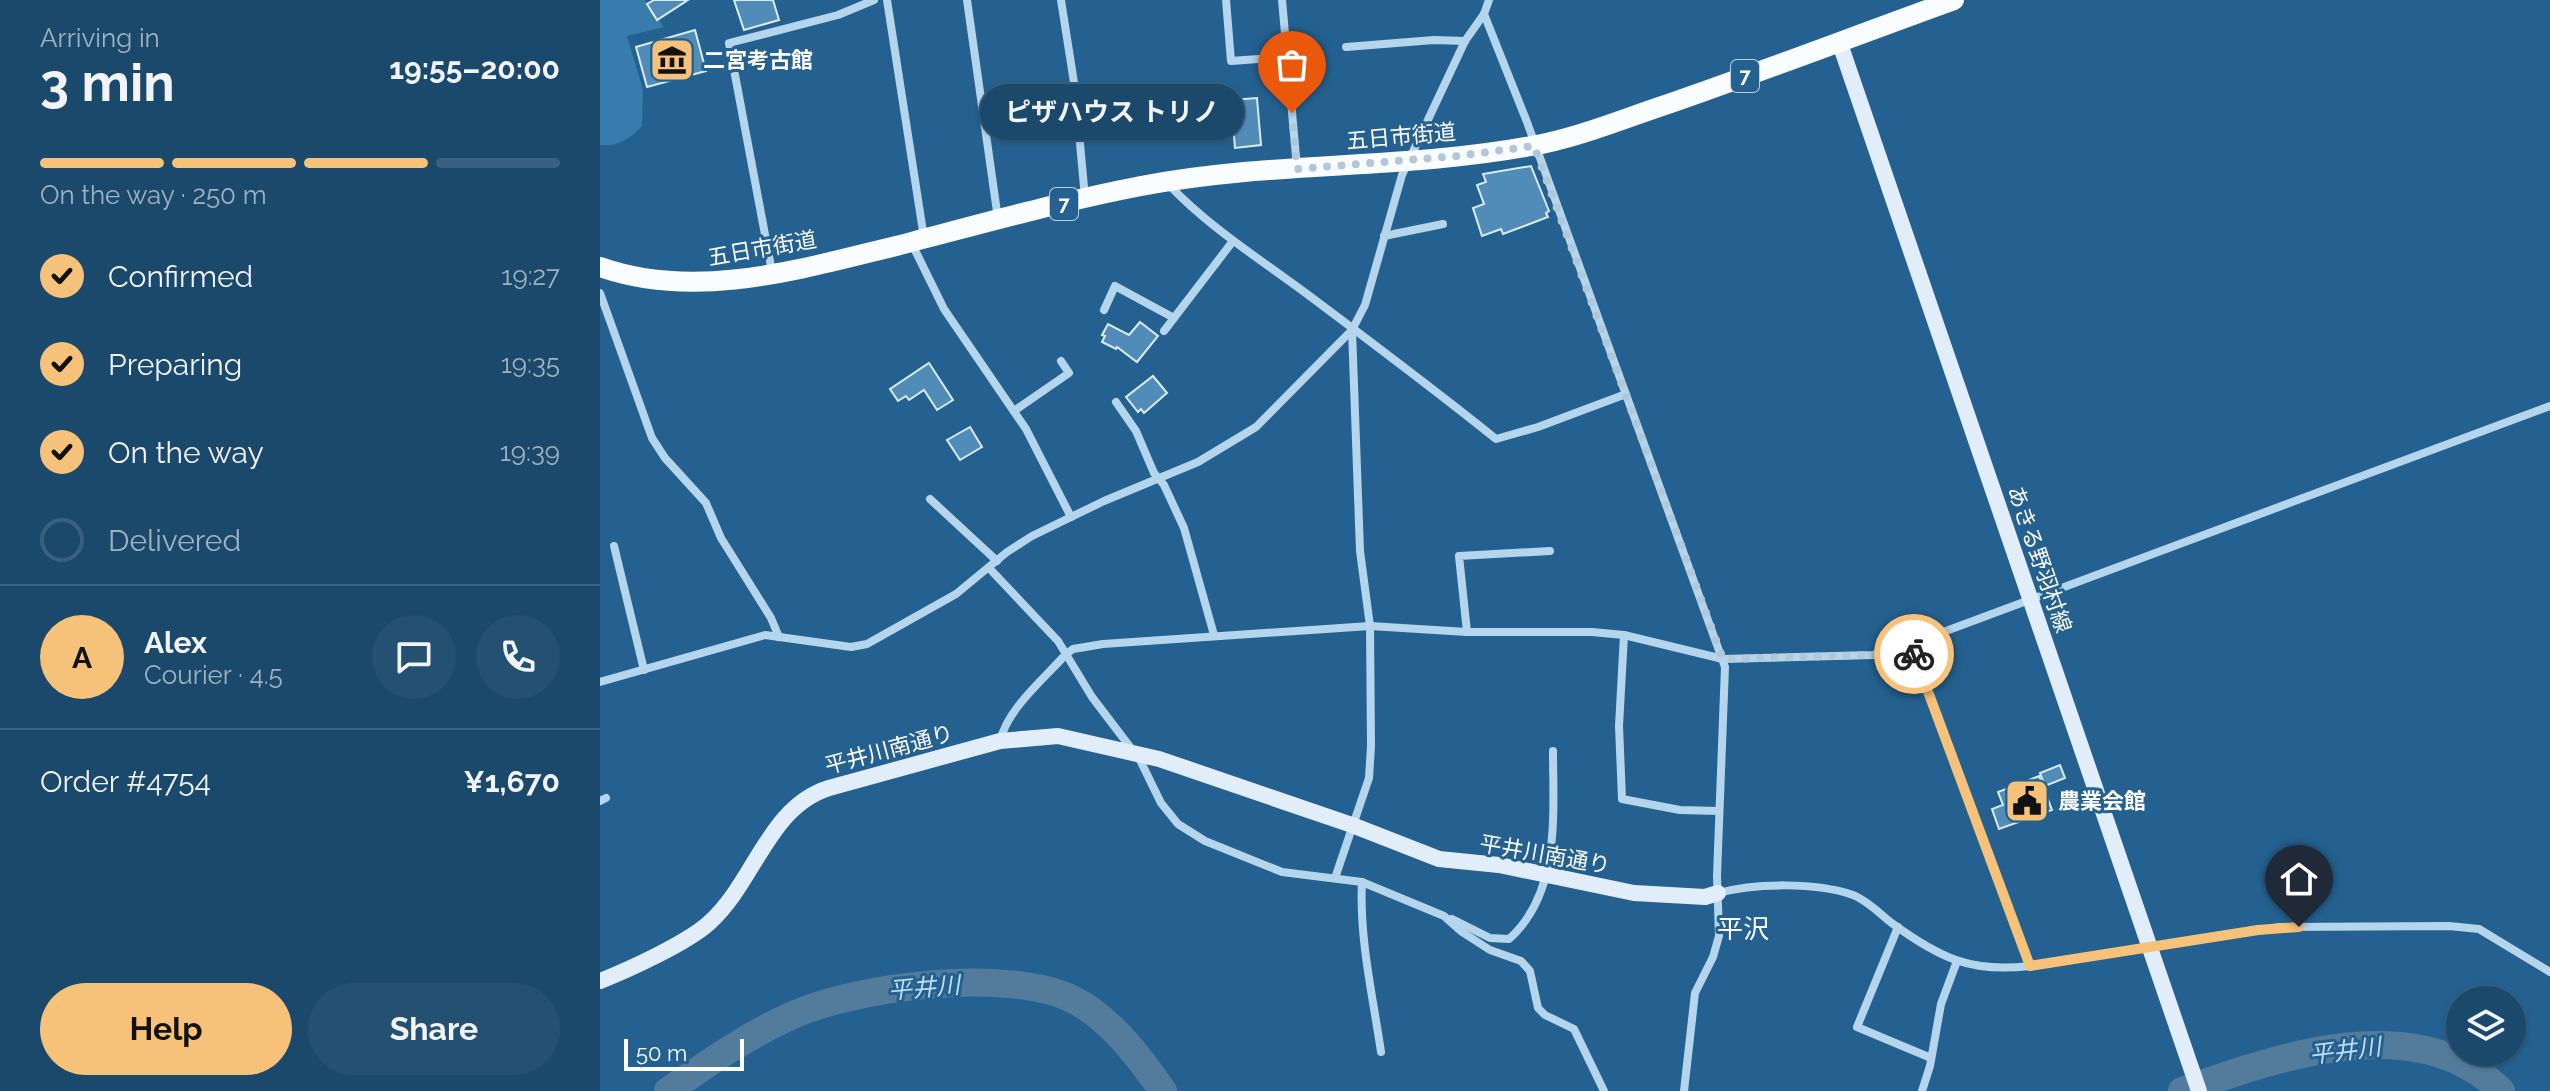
<!DOCTYPE html>
<meta charset="utf-8">
<style>
body{margin:0;font-family:Raleway,"Noto Sans JP",sans-serif;background:#245072;color:#f1f3f6;height:100vh;display:flex;flex-direction:column;font-size:30px;white-space:nowrap}
*{box-sizing:border-box;margin:0}
p{font-size:26px;color:#a0b2c2}
.icon{flex:none;width:44px;height:44px;fill:none;stroke:currentColor;stroke-width:2;stroke-linecap:round;stroke-linejoin:round}
.map{position:relative;flex:1;overflow:hidden}
.sheet{display:flex;flex-direction:column;background:#1b496c;width:600px}
.sheet>*{flex:none}
.tools{position:absolute;left:1846px;top:986px;display:grid;gap:16px}
.tools a{display:grid;place-items:center;width:80px;height:80px;border-radius:50%;background:#1b496c;box-shadow:0 2px 6px #0004,0 0 0 2px #39617f;font-size:40px}
.scale{position:absolute;left:24px;bottom:20px;width:120px;box-sizing:border-box;padding-left:8px;border:4px solid #fff;border-top:0;font-size:22px;line-height:28px;white-space:nowrap;color:#fff;-webkit-text-stroke:6px #246190;paint-order:stroke}
.pin{position:absolute;display:grid;place-items:center;width:68px;height:68px;color:#fff;margin:-82px -34px;border-radius:50% 50% 50% 0;rotate:-45deg;box-shadow:0 0 8px #0007}
.pin .icon{rotate:45deg}
.courier{position:absolute;display:grid;place-items:center;width:80px;height:80px;margin:-40px;border:6px solid #f6c279;border-radius:50%;background:#fff;color:#222;box-shadow:0 2px 10px #0007}
.bubble{position:absolute;height:56px;border-radius:28px;background:#1b496c;box-shadow:0 2px 6px #0004,0 0 0 2px #39617f;font-size:26px;font-weight:700;line-height:56px;text-align:center}
.summary em{font-style:normal;font-weight:700}
.summary div{display:flex;flex-direction:column-reverse}
.summary{display:flex;align-items:center;justify-content:space-between;height:136px;padding:0 40px}
h1{font-size:52px;font-weight:700;line-height:60px}
.bar{display:grid;grid-template-columns:repeat(4,1fr);gap:12px 8px;align-content:center;height:96px;padding:0 40px}
.bar i{height:10px;border-radius:6px;background:#39617f}
.bar .current{background:#f6c279}
.bar p{grid-column:span 4}
.line{display:flex;align-items:center;gap:20px;padding:0 40px;border-top:2px solid #39617f}
.line div{flex:1}
.round{display:grid;place-items:center;flex:none;width:84px;height:84px;border-radius:42px;background:#245072}
ol{padding:0 40px;list-style:none}
li{display:flex;align-items:center;gap:24px;height:88px}
li p{margin-inline-start:auto}
li .icon{padding:8px;border-radius:50%;background:#f6c279;color:#111;stroke-width:4}
li:last-child{color:#a0b2c2}
li i{width:44px;height:44px;border:4px solid #39617f;border-radius:50%}
.cta{display:flex;gap:16px;margin-top:auto;padding:16px 40px}
.cta a{flex:1;height:92px;border-radius:48px;background:#f6c279;color:#111;font-size:32px;font-weight:700;line-height:92px;text-align:center}
.cta a+a{background:#245072;color:#f1f3f6}
main{display:flex;flex:1;min-height:0}
.map>svg:first-child{display:block}
</style>
<main>
<section class="sheet">
<div class="summary"><div><h1>3 min</h1><p>Arriving in</p></div><em>19:55–20:00</em></div>
<div class="bar"><i class="current"></i><i class="current"></i><i class="current"></i><i></i><p>On the way · 250 m</p></div>
<ol>
<li><svg class="icon" aria-label="check" viewBox="0 0 24 24"><path d="M5 12l5 5 9-10"/></svg>Confirmed<p>19:27</p></li>
<li><svg class="icon" aria-label="check" viewBox="0 0 24 24"><path d="M5 12l5 5 9-10"/></svg>Preparing<p>19:35</p></li>
<li><svg class="icon" aria-label="check" viewBox="0 0 24 24"><path d="M5 12l5 5 9-10"/></svg>On the way<p>19:39</p></li>
<li><i></i>Delivered</li>
</ol>
<div class="line" style="height:144px"><b class="round" style="background:#f6c279;color:#111">A</b><div><b>Alex</b><p>Courier · 4.5</p></div><a class="round"><svg class="icon" aria-label="chat" viewBox="0 0 24 24"><path d="M4 5h16v11H9l-5 4z"/></svg></a><a class="round"><svg class="icon" aria-label="phone" viewBox="0 0 24 24"><path d="M5 4h4l2 5-3 2q2 4 5 5l2-3 5 2v4C11 20 4 13 5 4z"/></svg></a></div>
<div class="line" style="height:104px"><div>Order #4754</div><b>¥1,670</b></div>
<div class="cta"><a>Help</a><a>Share</a></div>
</section>
<div class="map">
<svg width="1950" height="1091" viewBox="0 0 1950 1091">
<rect width="100%" height="100%" fill="#246190"/>
<path fill="#387bad" d="M0 0H45L64 27 27 36 43 90 42 126C29 139 19 147 0 145Z"/>
<g fill="none" stroke-linecap="round" stroke-linejoin="round">
<g stroke="#537c9c" stroke-width="28">
<path d="M68 1091C108 1063 148 1035 193 1015 259 986 409 967 474 1000 512 1020 539 1057 563 1091"/>
<path d="M1582 1091C1677 1057 1818 1007 1901 1091"/>
</g>
</g>
<g fill="#518cb8" stroke="#daecf9" stroke-width="2">
<path d="M54 0H88L57 20 47 4Z"/>
<path d="M134 0H173L179 20 144 30Z"/>
<path d="M95 30 106 71 47 87 36 47Z"/>
<path d="M657 98 661 145 635 148 631 100Z"/>
<path d="M931 166 949 211 946 213 948 217 903 234 901 229 882 236 873 208 884 204 877 185 886 182 883 174Z"/>
<path d="M540 322 558 336 537 362 517 347 516 349 502 342 505 336 502 335 508 324 529 335Z"/>
<path d="M329 363 353 400 337 410 324 390 309 400 306 396 298 401 290 389Z"/>
<path d="M553 376 567 393 544 413 541 409 538 412 526 397Z"/>
<path d="M370 427 382 447 360 460 347 440Z"/>
<path d="M1460 765 1465 778 1445 786 1440 773Z"/>
<path d="M1439 776 1452 810 1399 829 1392 809 1403 805 1398 792Z"/>
</g>
<g fill="none" stroke-linecap="round" stroke-linejoin="round">
<g stroke="#b5d5ec" stroke-width="8">
<path d="M287 0 324 238"/>
<path d="M367 0 398 219"/>
<path d="M461 0 475 89 485 198"/>
<path d="M626 0 631 61 686 57"/>
<path d="M682 0 697 168"/>
<path d="M884 14 927 122 1125 667 1117 876 1119 936 1113 957 1095 993 1084 1091"/>
<path d="M746 47 834 40 865 41"/>
<path d="M569 185C610 228 660 259 707 294 771 342 834 389 896 439L938 427 1026 394"/>
<path d="M784 236 843 224"/>
<path d="M311 242 344 309 426 429 471 517"/>
<path d="M172 272 129 43 238 15 274 0"/>
<path d="M0 293 52 438 65 458 106 503 121 538 171 618 179 637"/>
<path d="M504 310 515 286 574 318"/>
<path d="M564 331 633 241"/>
<path d="M516 402 536 431 554 473 564 485 584 528 614 635"/>
<path d="M414 411 469 373 461 361"/>
<path d="M330 499 397 561"/>
<path d="M14 546 44 670"/>
<path d="M389 568 458 641 492 697 540 760 561 803 578 824 605 841 682 872 762 882 844 916 862 932 890 950 921 961 930 971 938 1008 945 1015 974 1029 1004 1091"/>
<path d="M867 632 859 556 950 551"/>
<path d="M1024 635 1019 726 1022 799 1080 810 1119 811"/>
<path d="M1311 644 1430 966"/>
<path d="M0 682 165 635 251 647 267 644 356 594 407 552 432 536 504 501 598 462 656 427 752 330 765 305 802 175 865 41 884 14 889 0"/>
<path d="M400 741C408 708 444 679 466 654L473 649 503 644 770 626 867 632H992L1024 635 1123 659 1273 655 1311 644 1950 406"/>
<path d="M0 801 6 798"/>
<path d="M735 878 769 778 771 746 770 626 760 551 752 330"/>
<path d="M762 882C759 938 773 997 781 1052"/>
<path d="M1118 893C1155 883 1216 882 1253 895 1267 900 1281 915 1293 924 1340 958 1371 973 1430 966L1680 927 1849 926 1879 929 1950 972"/>
<path d="M852 919 890 938 909 939C961 893 953 814 953 751"/>
<path d="M1298 927 1257 1027 1331 1058"/>
<path d="M1322 1091 1330 1066 1341 1004 1357 961"/>
</g>
<g stroke="#e1eef9" stroke-width="16">
<path d="M1239 41 1599 1091"/>
<path d="M0 981C28 970 87 943 109 923 155 882 168 807 229 788L400 741 458 736 559 759 752 825 839 859 899 865 1034 893 1105 897 1118 893"/>
</g>
<path stroke="#fafdff" stroke-width="20" d="M0 267C96 301 201 269 296 246 377 225 458 202 541 186 669 161 802 170 931 146 978 138 1025 118 1071 103 1166 70 1260 34 1354 0"/>
</g>
<g fill="none" stroke-linecap="round" stroke-linejoin="round">
<path stroke="#b2c8d8" stroke-width="8" stroke-dasharray="0 14.4" d="M692 113 697 169 858 156 934 146 1123 659 1273 655 1311 644 1314 654"/>
<path stroke="#f6c279" stroke-width="10" d="M1314 654 1430 966 1658 930 1699 927"/>
</g>
<defs>
<g id="museum-square" transform="scale(2.3)"><rect x="-9" y="-9" width="18" height="18" rx="4" fill="#f6c279" stroke="#246190"/><path d="M0-6L6-3V-2H-6V-3ZM-5-1h2V3h-2ZM-1-1h2V3h-2ZM3-1h2V3H3ZM-6 4H6V6H-6Z" fill="#111"/></g>
<g id="civic-square" transform="scale(2.3)"><rect x="-9" y="-9" width="18" height="18" rx="4" fill="#f6c279" stroke="#246190"/><path d="M-.6-6.5H3V-4.5H.6V-3L4-1V1h2V6H-6V1h2V-1L-.6-3ZM-1.2 2.5V6h2.4V2.5Z" fill="#111"/></g>
</defs>
<g fill-rule="evenodd">
<use href="#museum-square" x="72" y="60"/>
<use href="#civic-square" x="1427" y="801"/>
</g>
<g text-anchor="middle" stroke-width="6" stroke-linejoin="round" paint-order="stroke">
<g fill="#246190" stroke="#bdd0de" stroke-width="2">
<rect x="1131" y="60" width="28" height="32" rx="6"/>
<rect x="450" y="188" width="28" height="32" rx="6"/>
</g>
<g font-size="20" font-weight="bold" fill="#fff">
<text x="1145" y="83">7</text>
<text x="464" y="211">7</text>
</g>
<g font-size="22" font-weight="bold" fill="#fff" stroke="#246190" text-anchor="start">
<text x="103" y="68">二宮考古館</text>
<text x="1458" y="809">農業会館</text>
</g>
<g font-size="22" fill="#fff" stroke="#246190">
<text transform="translate(801 136) rotate(-5)" y="8">五日市街道</text>
<text transform="translate(162 248) rotate(-10)" y="8">五日市街道</text>
<text transform="translate(1440 559) rotate(71)" y="8">あきる野羽村線</text>
<text transform="translate(289 749) rotate(-15)" y="8">平井川南通り</text>
<text transform="translate(945 854) rotate(10)" y="8">平井川南通り</text>
</g>
<g font-size="24" font-style="italic" fill="#c1def3" stroke="#246190">
<text transform="translate(324 988) rotate(-5)" y="8">平井川</text>
<text transform="translate(1745 1051) rotate(-7)" y="8">平井川</text>
</g>
<g font-size="26" fill="#fff" stroke="#246190">
<text x="1143" y="938">平沢</text>
</g>
</g>
</svg>
<div class="tools">
<a><svg class="icon" aria-label="layers" viewBox="0 0 24 24"><path d="M12 4l9 5-9 5-9-5zM3 14l9 5 9-5"/></svg></a>
</div>
<div class="scale">50 m</div>
<div class="pin" style="left:692px;top:113px;background:#ea580c"><svg class="icon" aria-label="bag" viewBox="0 0 24 24"><path d="M5 8h14l-1 12H6zM9 8a3 3 0 0 1 6 0"/></svg></div>
<div class="pin" style="left:1699px;top:927px;background:#1f2937"><svg class="icon" aria-label="home" viewBox="0 0 24 24"><path d="M3 11l9-7 9 7M6 9v11h12V9"/></svg></div>
<div class="courier" style="left:1314px;top:654px"><svg class="icon" aria-label="bike" viewBox="0 0 24 24"><circle cx="6" cy="16" r="4"/><circle cx="18" cy="16" r="4"/><path d="M6 16l4-8h5l3 8M10 8l3 8H6M13 5h3"/></svg></div>
<div class="bubble" style="left:380px;top:84px;width:264px">ピザハウス トリノ</div>
</div>
</main>
